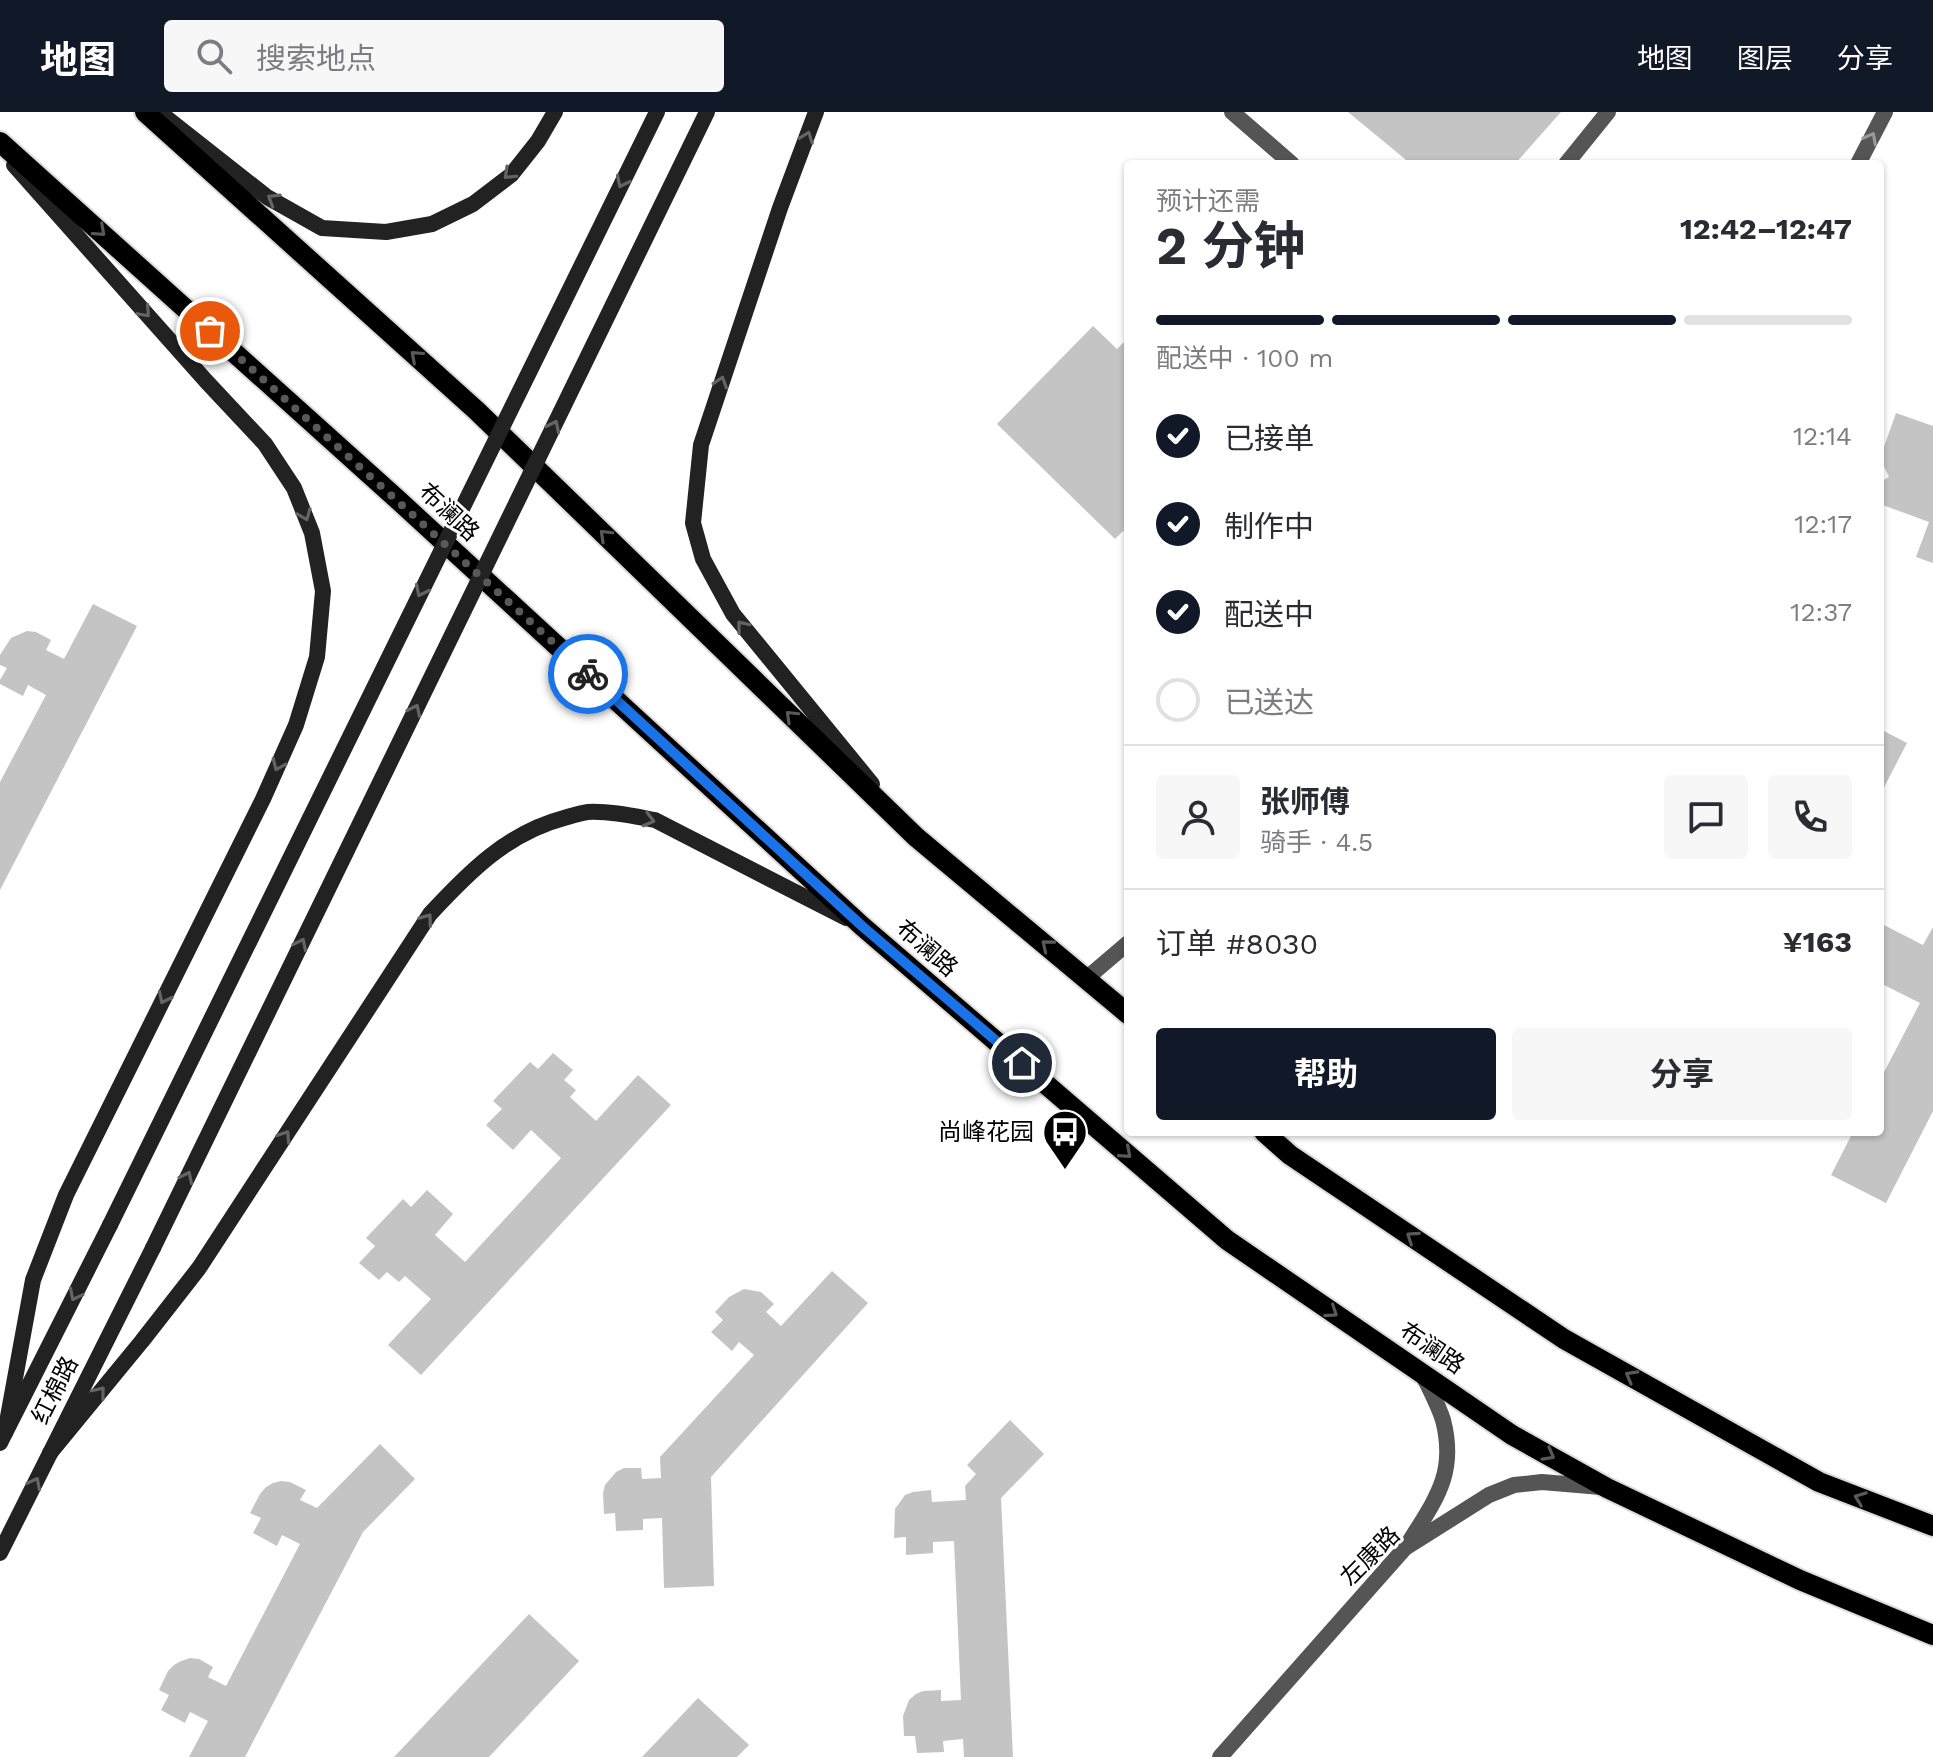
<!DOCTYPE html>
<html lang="zh">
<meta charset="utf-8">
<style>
body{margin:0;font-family:"Work Sans","Noto Sans SC",sans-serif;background:#f7f7f7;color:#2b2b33;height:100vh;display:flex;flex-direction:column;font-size:30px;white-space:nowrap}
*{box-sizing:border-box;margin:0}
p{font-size:26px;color:#7c7c81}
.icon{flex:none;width:44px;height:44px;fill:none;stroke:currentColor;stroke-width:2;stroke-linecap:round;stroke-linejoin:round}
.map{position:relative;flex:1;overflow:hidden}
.details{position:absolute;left:1124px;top:48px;width:760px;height:976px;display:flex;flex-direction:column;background:#fff;border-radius:8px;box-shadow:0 2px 6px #0004}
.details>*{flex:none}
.pin{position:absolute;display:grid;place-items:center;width:68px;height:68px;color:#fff;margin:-34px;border:4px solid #fff;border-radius:50%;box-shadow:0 2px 8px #0007}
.courier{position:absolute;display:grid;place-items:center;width:80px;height:80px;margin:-40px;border:6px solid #1a73e8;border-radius:50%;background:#fff;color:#222;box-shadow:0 2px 10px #0007}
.overview em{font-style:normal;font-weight:700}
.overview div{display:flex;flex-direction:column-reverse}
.overview{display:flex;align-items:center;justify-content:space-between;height:136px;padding:0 32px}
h1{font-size:52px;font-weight:700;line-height:60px}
.bar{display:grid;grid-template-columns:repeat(4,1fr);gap:12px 8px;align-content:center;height:96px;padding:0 32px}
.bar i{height:10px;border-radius:6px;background:#e1e1e2}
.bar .selected{background:#111827}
.bar p{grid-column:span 4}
.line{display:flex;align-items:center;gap:20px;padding:0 32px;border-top:2px solid #e1e1e2}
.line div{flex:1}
.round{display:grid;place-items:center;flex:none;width:84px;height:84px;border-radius:8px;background:#f7f7f7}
ol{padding:0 32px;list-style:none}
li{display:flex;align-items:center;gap:24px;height:88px}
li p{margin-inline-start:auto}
li .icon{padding:8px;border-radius:50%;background:#111827;color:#fff;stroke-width:4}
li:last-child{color:#7c7c81}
li i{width:44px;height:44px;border:4px solid #e1e1e2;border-radius:50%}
.action{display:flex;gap:16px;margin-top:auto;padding:16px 32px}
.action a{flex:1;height:92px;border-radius:8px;background:#111827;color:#fff;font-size:32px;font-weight:700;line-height:92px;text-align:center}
.action a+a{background:#f7f7f7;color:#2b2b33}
header{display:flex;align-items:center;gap:48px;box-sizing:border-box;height:112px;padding:0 40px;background:#111827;color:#fff}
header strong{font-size:38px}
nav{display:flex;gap:44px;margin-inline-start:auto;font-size:28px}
.search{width:560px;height:72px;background:#f7f7f7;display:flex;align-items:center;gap:20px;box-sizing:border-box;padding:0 28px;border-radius:8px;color:#7c7c81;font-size:30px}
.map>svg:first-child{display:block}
</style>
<header>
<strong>地图</strong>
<div class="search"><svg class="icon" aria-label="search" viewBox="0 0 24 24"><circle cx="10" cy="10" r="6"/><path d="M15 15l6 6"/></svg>搜索地点</div>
<nav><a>地图</a><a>图层</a><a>分享</a></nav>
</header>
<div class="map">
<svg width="1933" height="1645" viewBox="0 0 1933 1645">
<rect width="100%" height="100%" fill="#fff"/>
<g fill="#c4c4c4">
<path d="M1348 0H1561L1515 52H1411Z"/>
<path d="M1093 214 1117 237 1125 229 1128 232V422L1123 419 1115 427 997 312Z"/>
<path d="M1896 301 1933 314V451L1916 445 1929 410 1880 392V370L1889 365 1880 346Z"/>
<path d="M93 492 137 514 0 778V670L46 583 28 573 23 584 0 572V568L7 556 0 553V543L11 526 27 519 36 520 51 528 46 538 64 547Z"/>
<path d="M1880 617 1907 631 1880 683Z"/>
<path d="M1880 811 1923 833 1933 815V999L1886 1091 1831 1063 1853 1020H1880V968L1920 891 1880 871Z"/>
<path d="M553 941 573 958 564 968 576 978 570 985 596 1009 638 963 671 993 421 1263 388 1233 431 1187 405 1164 399 1170 387 1160 379 1168 359 1151 375 1134 366 1126 403 1087 411 1095 427 1078 453 1102 435 1123 465 1150 561 1046 531 1018 513 1038 486 1013 502 997 493 989 530 950 538 957Z"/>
<path d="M832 1159 868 1191 711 1365 714 1474 664 1476 662 1406 643 1407V1418L616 1419 615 1401 604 1402 603 1381 605 1373 616 1360 624 1356H641L642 1367 661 1366 660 1345 754 1243 739 1230 732 1239 711 1220 723 1208 715 1200 729 1185 744 1177 761 1180 774 1192 766 1200 781 1214Z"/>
<path d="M1010 1308 1044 1342 1001 1386 1013 1645H964L963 1627 943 1629 944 1640 917 1641 915 1624H904L903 1604 909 1588 916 1582 923 1579 941 1578V1589L961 1588 954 1429 933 1430V1441L906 1443V1425L894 1426 895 1397 905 1383 913 1380 931 1378 932 1390 966 1388 965 1374 976 1362 967 1353Z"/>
<path d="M380 1332 415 1367 363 1420 245 1645H189L208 1609 190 1600 185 1611 161 1598 169 1583 159 1578 168 1559 174 1553 181 1549 190 1546 199 1547 213 1555 208 1565 226 1574 300 1432 282 1423 277 1434 253 1421 261 1406 250 1401 260 1382 266 1375 273 1371 281 1369 290 1370 306 1378 300 1388 317 1396Z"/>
<path d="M529 1502 579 1549 489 1645H394Z"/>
<path d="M698 1586 749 1633 737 1645H642Z"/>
</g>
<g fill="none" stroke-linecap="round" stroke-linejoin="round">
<g stroke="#dbdbdb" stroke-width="24">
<g id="primary">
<path d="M145 0 477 299 916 725 1128 902"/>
<path d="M0 30 397 387 862 814 1227 1128 1512 1323 1607 1376 1800 1468 1933 1523"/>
<path d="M1264 1020 1290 1043 1564 1227 1819 1370 1933 1414"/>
</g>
</g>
<g stroke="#555" stroke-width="16">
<path d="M1232 0 1292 52"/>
<path d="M1566 52 1608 0"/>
<path d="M1858 52 1885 0"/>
<path d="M1087 866 1128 831"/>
<path d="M1408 1432C1435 1388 1457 1362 1443 1308 1438 1292 1429 1276 1422 1261"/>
<path d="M1220 1645 1405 1436 1489 1383 1514 1373 1542 1370 1601 1375"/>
</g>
<g stroke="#222" stroke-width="16">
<path d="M159 0 267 85 322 116 386 120 432 112 473 92 511 63 538 29 555 0"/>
<path d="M816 0 780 96 701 333 693 411 703 447 733 502 872 672"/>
<path d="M5 1321 33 1168 66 1083 263 687 296 613 317 545 323 479 312 421 294 376 265 332 206 269 14 53"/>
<path d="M0 1331 110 1113"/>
<path d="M50 1341 142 1229 199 1156 430 802C468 761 507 721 564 706 571 704 580 701 588 700 610 699 633 704 655 708L846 806"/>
<path d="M0 1441 153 1136"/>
</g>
<use href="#primary" stroke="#000" stroke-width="20"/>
<g stroke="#222" stroke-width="16">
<path d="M110 1113 657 0"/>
<path d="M153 1136 707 0"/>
</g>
</g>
<defs><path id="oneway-chevron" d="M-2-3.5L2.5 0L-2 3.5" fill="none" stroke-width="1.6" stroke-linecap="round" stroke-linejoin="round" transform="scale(2)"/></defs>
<g stroke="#646464">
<use href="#oneway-chevron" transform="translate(807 25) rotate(-70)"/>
<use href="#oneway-chevron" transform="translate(509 62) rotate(136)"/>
<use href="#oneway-chevron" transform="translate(622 70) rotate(116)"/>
<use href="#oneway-chevron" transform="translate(273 87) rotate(-148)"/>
<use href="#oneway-chevron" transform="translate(145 200) rotate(48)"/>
<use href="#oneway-chevron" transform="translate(721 270) rotate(-72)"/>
<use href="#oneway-chevron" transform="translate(554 314) rotate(-64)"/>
<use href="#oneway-chevron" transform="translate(305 403) rotate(68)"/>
<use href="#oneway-chevron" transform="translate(421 479) rotate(116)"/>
<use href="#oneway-chevron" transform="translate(742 514) rotate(-129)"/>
<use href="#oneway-chevron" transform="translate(415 598) rotate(-64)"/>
<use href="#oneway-chevron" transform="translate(278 653) rotate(114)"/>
<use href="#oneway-chevron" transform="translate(649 708) rotate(15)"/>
<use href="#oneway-chevron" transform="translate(427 807) rotate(-54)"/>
<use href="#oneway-chevron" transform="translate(301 832) rotate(-64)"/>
<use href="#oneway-chevron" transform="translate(164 886) rotate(116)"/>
<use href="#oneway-chevron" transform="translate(285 1024) rotate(-57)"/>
<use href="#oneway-chevron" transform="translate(187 1065) rotate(-64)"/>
<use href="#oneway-chevron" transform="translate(75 1183) rotate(117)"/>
<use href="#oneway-chevron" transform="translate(100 1280) rotate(-51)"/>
<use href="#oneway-chevron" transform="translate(35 1371) rotate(-63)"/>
</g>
<use stroke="#999" href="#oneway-chevron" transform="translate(1871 26) rotate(-62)"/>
<g stroke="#595959">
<use href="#oneway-chevron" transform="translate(100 119) rotate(42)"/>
<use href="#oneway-chevron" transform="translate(416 244) rotate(-138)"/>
<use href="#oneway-chevron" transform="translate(605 423) rotate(-136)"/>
<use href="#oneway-chevron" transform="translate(791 604) rotate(-136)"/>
<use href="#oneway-chevron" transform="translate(1047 833) rotate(-140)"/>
<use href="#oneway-chevron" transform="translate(1126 1041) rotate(41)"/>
<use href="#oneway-chevron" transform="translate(1412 1125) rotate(-146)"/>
<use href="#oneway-chevron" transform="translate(1332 1200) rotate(34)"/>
<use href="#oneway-chevron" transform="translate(1631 1264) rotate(-151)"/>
<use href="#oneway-chevron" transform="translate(1549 1343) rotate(29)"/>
<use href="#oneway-chevron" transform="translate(1860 1386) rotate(-159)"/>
</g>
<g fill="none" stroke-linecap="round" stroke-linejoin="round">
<path stroke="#595959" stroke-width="8" stroke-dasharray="0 14.4" d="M210 219 588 562"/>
<path stroke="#1a73e8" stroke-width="10" d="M588 562 862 814 1022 951"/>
</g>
<defs>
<g id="bus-pin" transform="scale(2.3)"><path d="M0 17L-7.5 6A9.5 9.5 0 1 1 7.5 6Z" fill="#000" stroke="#fff"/><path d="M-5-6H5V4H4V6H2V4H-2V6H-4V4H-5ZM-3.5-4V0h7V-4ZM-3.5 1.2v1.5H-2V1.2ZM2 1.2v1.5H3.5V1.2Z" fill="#fff"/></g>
</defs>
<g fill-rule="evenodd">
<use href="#bus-pin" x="1065" y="1020"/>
</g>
<g text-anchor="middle" stroke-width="6" stroke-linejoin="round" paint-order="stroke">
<g font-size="24" fill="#000" stroke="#fff">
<text transform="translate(449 400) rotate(43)" y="8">布澜路</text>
<text transform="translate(927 836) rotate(41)" y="8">布澜路</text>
<text transform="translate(1432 1236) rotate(34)" y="8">布澜路</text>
<text transform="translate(55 1278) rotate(-63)" y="8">红棉路</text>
<text transform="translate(1370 1444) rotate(-45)" y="8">左康路</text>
</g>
<g font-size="24" fill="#000" stroke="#fff" text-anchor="end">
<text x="1034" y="1028">尚峰花园</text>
</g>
</g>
</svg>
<div class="pin" style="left:210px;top:219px;background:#ea580c"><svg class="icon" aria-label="bag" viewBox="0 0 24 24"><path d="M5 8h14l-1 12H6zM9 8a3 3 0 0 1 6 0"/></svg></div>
<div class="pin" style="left:1022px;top:951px;background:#1f2937"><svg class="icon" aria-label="home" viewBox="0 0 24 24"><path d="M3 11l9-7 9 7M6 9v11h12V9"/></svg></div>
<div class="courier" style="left:588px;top:562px"><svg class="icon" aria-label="bike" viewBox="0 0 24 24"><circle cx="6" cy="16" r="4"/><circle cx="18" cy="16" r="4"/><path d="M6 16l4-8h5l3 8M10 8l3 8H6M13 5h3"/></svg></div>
<section class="details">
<div class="overview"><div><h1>2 分钟</h1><p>预计还需</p></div><em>12:42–12:47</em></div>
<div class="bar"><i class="selected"></i><i class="selected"></i><i class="selected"></i><i></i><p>配送中 · 100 m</p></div>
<ol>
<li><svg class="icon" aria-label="check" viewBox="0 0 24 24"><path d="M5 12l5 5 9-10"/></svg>已接单<p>12:14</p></li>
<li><svg class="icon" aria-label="check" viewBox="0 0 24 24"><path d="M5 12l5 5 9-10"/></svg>制作中<p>12:17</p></li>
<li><svg class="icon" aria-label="check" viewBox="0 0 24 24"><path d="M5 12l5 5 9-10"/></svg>配送中<p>12:37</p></li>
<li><i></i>已送达</li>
</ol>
<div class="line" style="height:144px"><a class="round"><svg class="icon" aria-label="person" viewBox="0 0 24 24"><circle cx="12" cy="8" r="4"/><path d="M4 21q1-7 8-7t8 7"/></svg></a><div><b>张师傅</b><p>骑手 · 4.5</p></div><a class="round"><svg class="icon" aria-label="chat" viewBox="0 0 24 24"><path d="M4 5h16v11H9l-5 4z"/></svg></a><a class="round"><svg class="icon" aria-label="phone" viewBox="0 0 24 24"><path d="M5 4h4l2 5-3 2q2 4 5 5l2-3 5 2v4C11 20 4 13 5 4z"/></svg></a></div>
<div class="line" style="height:104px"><div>订单 #8030</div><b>¥163</b></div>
<div class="action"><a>帮助</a><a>分享</a></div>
</section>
</div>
